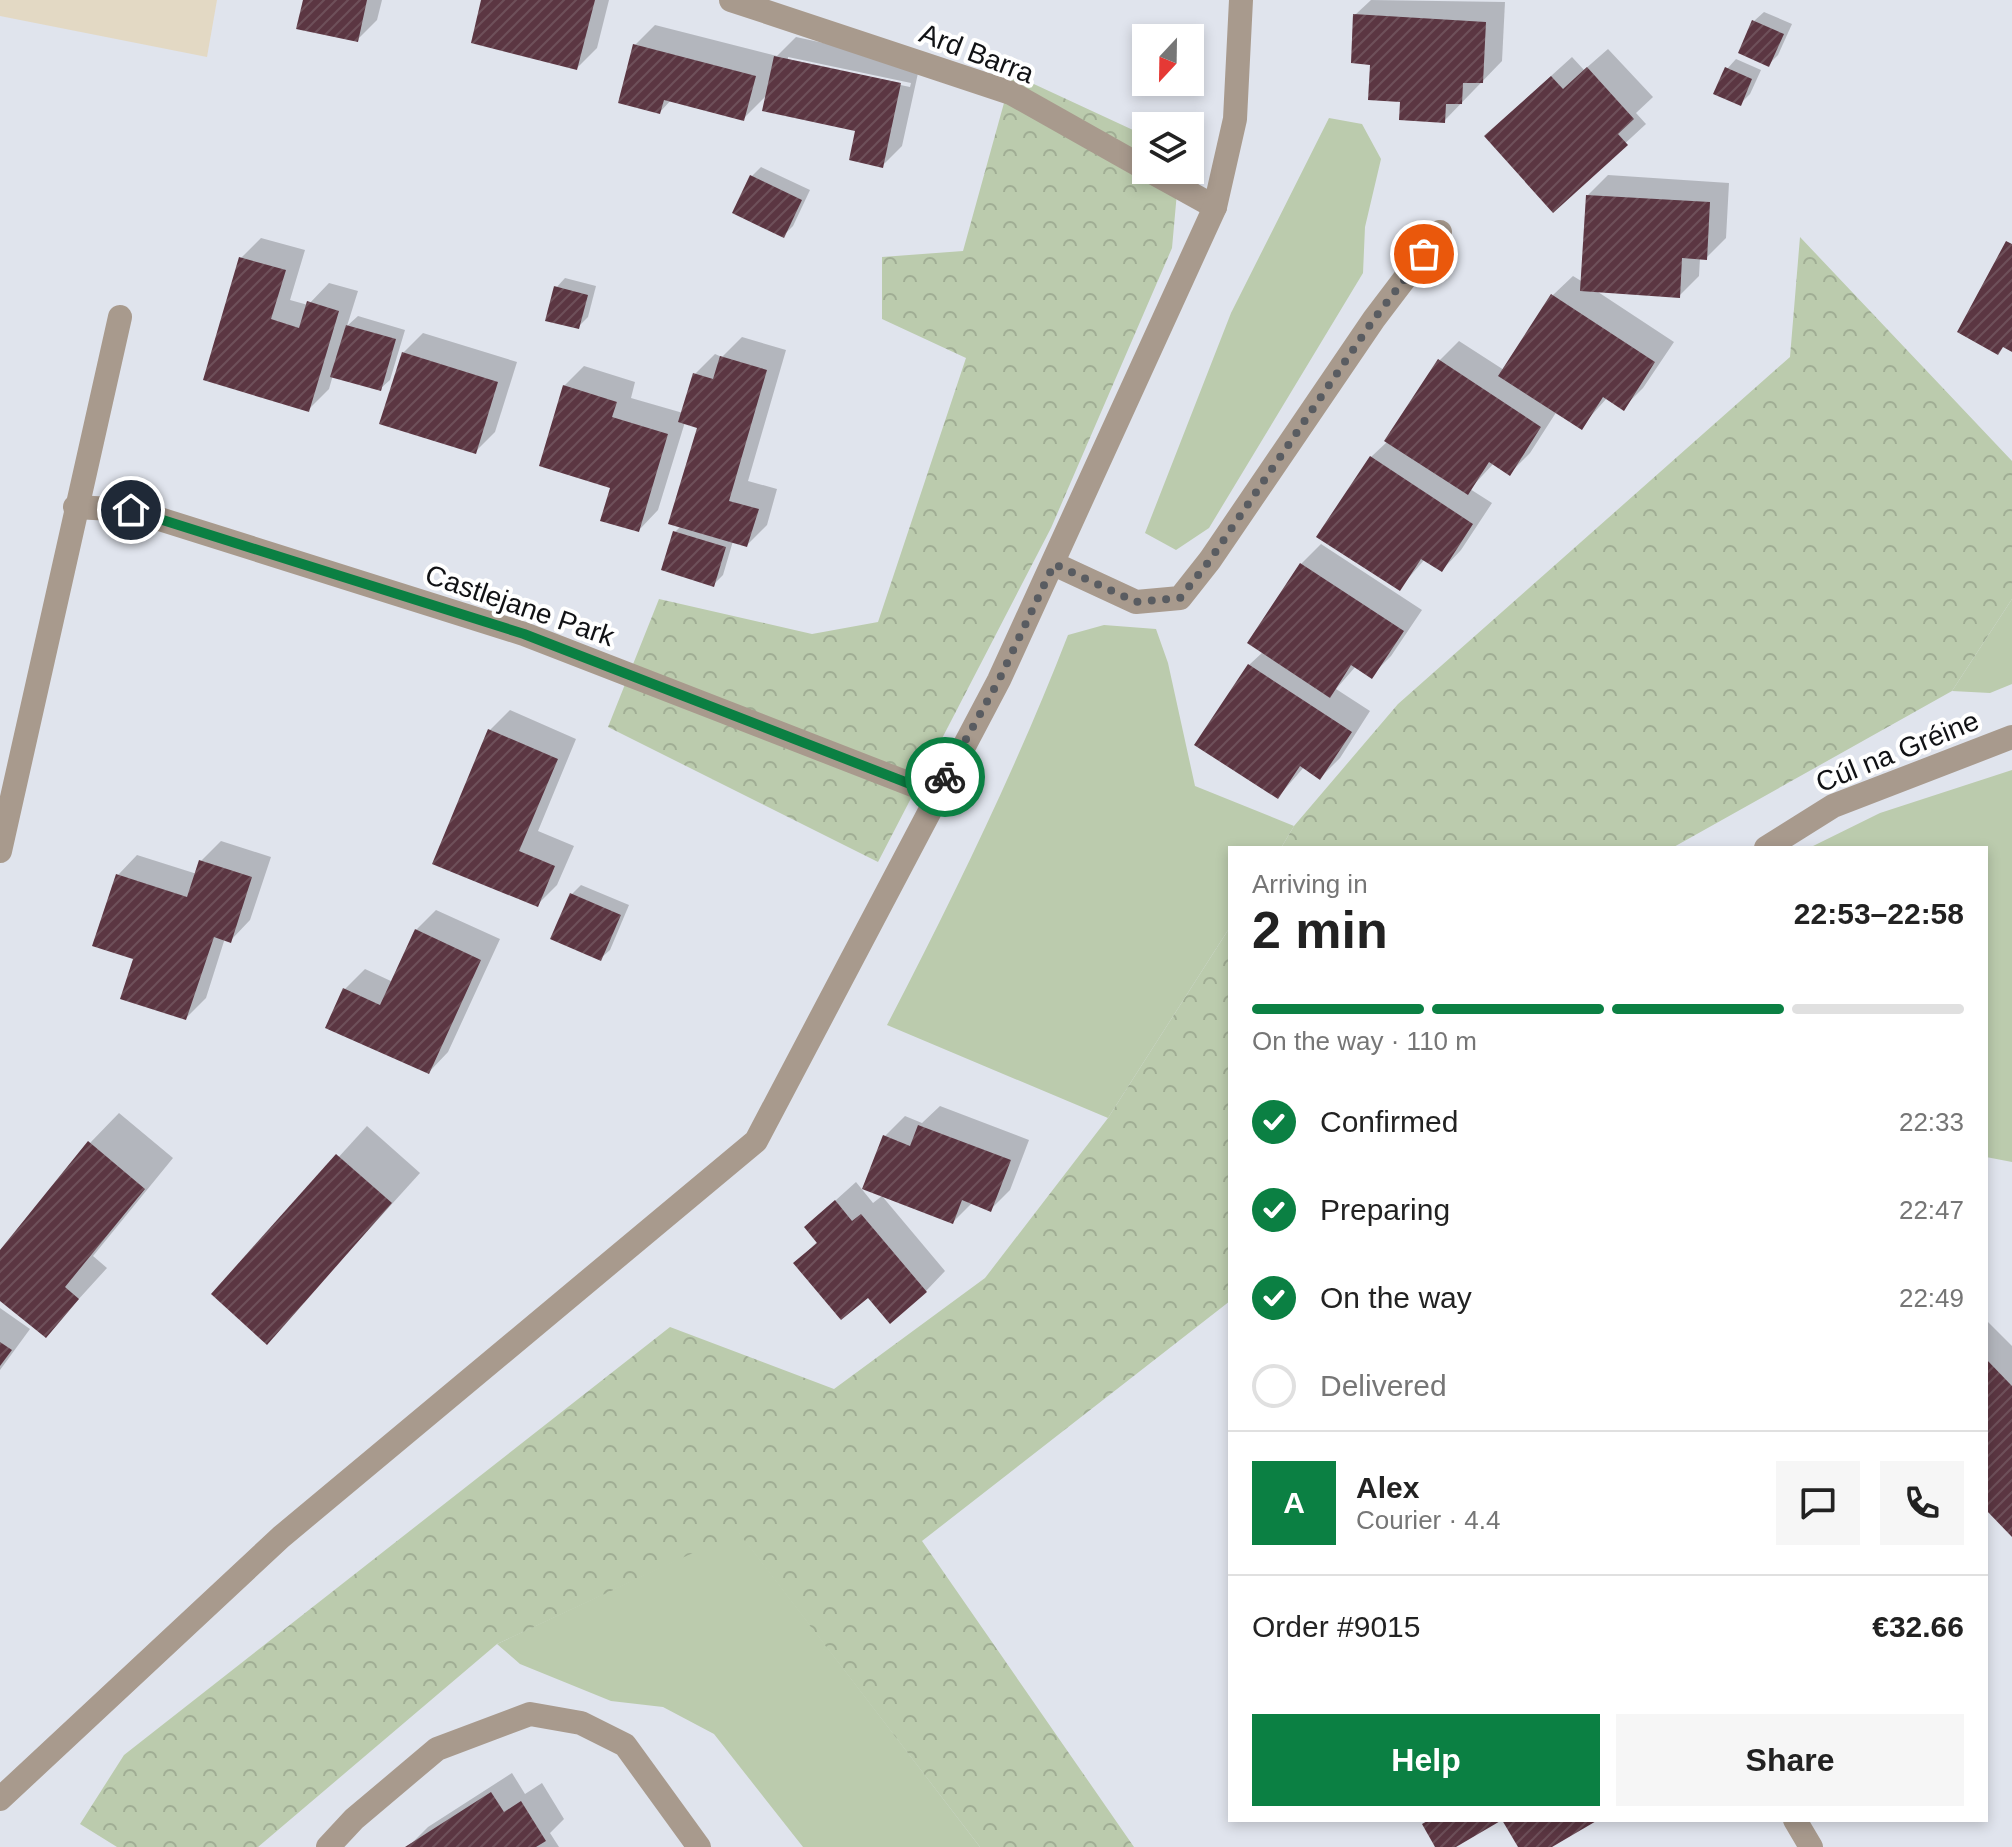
<!DOCTYPE html>
<meta charset="utf-8">
<style>
body{margin:0;font-family:Arial,sans-serif;background:#f6f6f6;color:#222;height:100vh;display:flex;flex-direction:column;font-size:30px;white-space:nowrap}
*{box-sizing:border-box;margin:0}
p{font-size:26px;color:#767676}
.icon{flex:none;width:44px;height:44px;fill:none;stroke:currentColor;stroke-width:2;stroke-linecap:round;stroke-linejoin:round}
.map{position:relative;flex:1;overflow:hidden}
.side{position:absolute;left:1228px;top:846px;width:760px;height:976px;display:flex;flex-direction:column;background:#fff;border-radius:0px;box-shadow:0 4px 12px #0003}
.side>*{flex:none}
.needle{width:52px;rotate:202deg}
.controls{position:absolute;left:1132px;top:24px;display:grid;gap:16px}
.controls a{display:grid;place-items:center;width:72px;height:72px;border-radius:0px;background:#fff;box-shadow:0 4px 12px #0003;font-size:40px}
.pin{position:absolute;display:grid;place-items:center;width:68px;height:68px;color:#fff;margin:-34px;border:4px solid #fff;border-radius:50%;box-shadow:0 2px 8px #0007}
.courier{position:absolute;display:grid;place-items:center;width:80px;height:80px;margin:-40px;border:6px solid #0b8043;border-radius:50%;background:#fff;color:#222;box-shadow:0 2px 10px #0007}
.overview em{font-style:normal;font-weight:700}
.overview div{display:flex;flex-direction:column-reverse}
.overview{display:flex;align-items:center;justify-content:space-between;height:136px;padding:0 24px}
h1{font-size:52px;font-weight:700;line-height:60px}
.bar{display:grid;grid-template-columns:repeat(4,1fr);gap:12px 8px;align-content:center;height:96px;padding:0 24px}
.bar i{height:10px;border-radius:6px;background:#e0e0e0}
.bar .on{background:#0b8043}
.bar p{grid-column:span 4}
.line{display:flex;align-items:center;gap:20px;padding:0 24px;border-top:2px solid #e0e0e0}
.line div{flex:1}
.round{display:grid;place-items:center;flex:none;width:84px;height:84px;border-radius:0px;background:#f6f6f6}
ol{padding:0 24px;list-style:none}
li{display:flex;align-items:center;gap:24px;height:88px}
li p{margin-inline-start:auto}
li .icon{padding:8px;border-radius:50%;background:#0b8043;color:#fff;stroke-width:4}
li:last-child{color:#767676}
li i{width:44px;height:44px;border:4px solid #e0e0e0;border-radius:50%}
.action{display:flex;gap:16px;margin-top:auto;padding:16px 24px}
.action a{flex:1;height:92px;border-radius:0px;background:#0b8043;color:#fff;font-size:32px;font-weight:700;line-height:92px;text-align:center}
.action a+a{background:#f6f6f6;color:#222}
.map>svg:first-child{display:block}
</style>
<div class="map">
<svg width="2012" height="1847" viewBox="0 0 2012 1847">
<defs>
<pattern id="forest-crowns" width="20" height="18" patternUnits="userSpaceOnUse" patternTransform="scale(2)"><rect width="20" height="18" fill="#bbcbad"/><path d="M2 6a3 3 0 1 1 6 0M12 15a3 3 0 1 1 6 0" fill="none" stroke="#a0ad94"/></pattern>
<pattern id="building-hatch" width="6" height="6" patternUnits="userSpaceOnUse" patternTransform="scale(2)"><rect width="6" height="6" fill="#5b3642"/><path d="M-1 1l2-2M0 6l6-6M5 7l2-2" fill="none" stroke="#6e505a"/></pattern>
</defs>
<rect width="100%" height="100%" fill="#e0e4ed"/>
<path fill="#e3d9c4" d="M0 0H217L207 57 0 16Z"/>
<g fill="#bbcbad">
<path d="M1329 118 1362 124 1381 159 1365 227 1363 273 1209 528 1176 550 1145 533 1231 313Z"/>
<path d="M2012 599V684L1990 693 1952 691Z"/>
<path d="M1104 625 1156 629 1168 663 1195 786 1294 826 1281 848H1230V927L1108 1118 887 1025C953 898 1016 769 1068 635Z"/>
<path d="M2012 770V1162L1986 1157V848H1809L1880 813Z"/>
<path d="M738 1531 980 1847H803L714 1734 663 1707 611 1701 520 1664 497 1644Z"/>
</g>
<g fill="url(#forest-crowns)">
<path d="M1012 74 1146 136V170H1179L1172 248 1051 528 878 862 608 727 659 599 812 634 878 622 966 358 882 319V257L963 251Z"/>
<path d="M1800 237 2012 461V599L1952 691 1672 848H1281L1294 826 1398 704 1790 357Z"/>
<path d="M1230 927V1301L922 1541 1134 1847H980L738 1532 497 1644 258 1847H117L80 1824 124 1755 670 1327 834 1389 985 1278 1108 1118Z"/>
</g>
<g fill="#0003" fill-rule="evenodd">
<path d="M305 0H382L377 20 357 40Z"/>
<path d="M483 0H609L597 48 577 68Z"/>
<path d="M1371 0 1505 2 1502 61 1444 121 1402 100 1372 63 1355 15Z"/>
<path d="M1764 12 1792 24 1778 55 1769 64 1754 21Z"/>
<path d="M655 25 777 56 796 37 920 64 902 146 882 166 857 130 768 94 743 119 671 100 660 112 635 45ZM788 57 911 83 910 87 788 61Z"/>
<path d="M1608 49 1653 97 1636 113 1646 124 1553 210 1507 116 1572 57 1584 70Z"/>
<path d="M1736 59 1761 70 1750 94 1740 104 1727 69Z"/>
<path d="M761 167 810 190 793 226 784 235 752 176Z"/>
<path d="M1608 175 1729 183 1726 238 1706 258H1700L1699 276 1679 296 1595 290 1674 342 1643 388 1623 408 1607 398 1581 427 1557 411 1530 453 1510 473 1494 463 1470 489 1492 503 1461 550 1442 570 1425 559 1399 589 1371 457 1388 441 1439 361 1459 341 1504 370 1553 295 1573 276 1583 282 1588 195Z"/>
<path d="M261 238 305 250 290 300 308 305 329 283 358 291 347 326 358 316 405 330 390 380 380 389 333 375 329 389 309 409 205 378 241 258Z"/>
<path d="M565 278 596 286 588 317 578 327 556 288Z"/>
<path d="M423 333 517 362 495 432 475 452 403 353Z"/>
<path d="M742 337 786 350 748 481 777 489 767 525 747 545 733 541 723 575 713 585 675 532 681 526 700 426 685 422 658 510 639 530 613 486 564 386 584 366 635 382 631 398 683 413 695 374 715 354 722 357Z"/>
<path d="M1321 544 1422 610 1391 656 1371 676 1356 666 1336 689 1370 711 1340 758 1320 778 1304 767 1278 797 1249 665 1263 652 1301 564Z"/>
<path d="M510 710 576 739 538 831 574 846 557 885 537 905 434 863 490 730Z"/>
<path d="M221 841 271 857 250 920 231 940 225 938 206 998 186 1018 136 957 118 875 137 855 197 874 201 861Z"/>
<path d="M581 885 629 905 610 950 600 959 571 895Z"/>
<path d="M436 910 500 939 448 1052 429 1072 345 989 365 969 393 982 416 930Z"/>
<path d="M940 1106 1029 1140 1010 1190 991 1209 973 1202 953 1222 885 1136 905 1116 922 1123Z"/>
<path d="M119 1113 173 1158 93 1256 107 1268 46 1335 0 1298V1254L90 1143Z"/>
<path d="M367 1126 420 1173 267 1342 214 1294Z"/>
<path d="M856 1182 873 1203 882 1196 945 1271 926 1291 868 1295 796 1263 818 1241 806 1227Z"/>
<path d="M0 1308 30 1329 0 1370Z"/>
<path d="M1986 1320 2012 1346V1535L1986 1507Z"/>
<path d="M512 1773 525 1794 542 1783 564 1819 550 1833 559 1847H408L428 1827Z"/>
</g>
<g fill="url(#building-hatch)">
<path d="M303 0H367L358 42 296 29Z"/>
<path d="M481 0H595L577 70 471 43Z"/>
<path d="M1353 14 1486 22 1483 83H1463L1462 104H1446L1445 123 1399 120 1400 102 1368 100 1370 65 1351 63Z"/>
<path d="M1752 20 1784 34 1769 67 1738 53Z"/>
<path d="M633 44 756 76 744 121 664 100 660 114 618 103Z"/>
<path d="M774 56 901 83 883 168 849 160 855 131 762 111Z"/>
<path d="M1587 67 1634 119 1618 134 1628 145 1553 213 1484 136 1551 76 1563 89Z"/>
<path d="M1725 67 1752 79 1741 106 1713 94Z"/>
<path d="M750 175 802 200 784 238 732 213Z"/>
<path d="M1586 195 1710 202 1707 260 1682 258 1680 298 1580 291Z"/>
<path d="M2006 241 2012 244V352L2003 347 1998 355 1957 332Z"/>
<path d="M239 257 286 270 271 319 299 328 307 301 339 311 309 412 203 380Z"/>
<path d="M554 286 588 295 579 329 545 321Z"/>
<path d="M1551 294 1655 362 1624 411 1603 397 1582 430 1498 376Z"/>
<path d="M346 325 396 339 381 391 330 377Z"/>
<path d="M402 352 498 382 476 454 379 424Z"/>
<path d="M720 356 767 370 729 501 759 509 747 547 668 524 697 428 678 422 693 373 713 379Z"/>
<path d="M1438 359 1541 427 1510 476 1489 462 1468 495 1384 441Z"/>
<path d="M563 385 617 402 612 417 668 434 639 532 600 521 610 488 539 466Z"/>
<path d="M1370 456 1473 524 1442 572 1421 559 1400 591 1316 537Z"/>
<path d="M673 531 726 547 714 587 661 570Z"/>
<path d="M1300 563 1404 631 1372 679 1351 665 1330 698 1247 643Z"/>
<path d="M1248 664 1352 732 1320 780 1300 766 1278 799 1194 745Z"/>
<path d="M488 729 558 759 519 851 555 866 538 907 432 864Z"/>
<path d="M199 860 252 877 231 943 214 937 186 1020 120 999 133 959 92 946 116 874 187 897Z"/>
<path d="M570 893 621 915 601 961 550 939Z"/>
<path d="M415 929 481 960 429 1074 325 1028 343 988 380 1005Z"/>
<path d="M918 1125 1011 1160 991 1212 962 1200 953 1224 862 1189 883 1135 910 1146Z"/>
<path d="M88 1141 145 1189 65 1287 79 1299 46 1338 0 1301V1250Z"/>
<path d="M336 1154 392 1203 267 1345 211 1294Z"/>
<path d="M835 1200 852 1221 861 1214 927 1292 890 1324 868 1298 841 1320 793 1263 817 1243 804 1227Z"/>
<path d="M0 1342 12 1350 0 1366Z"/>
<path d="M1986 1359 2012 1386V1537L1986 1510Z"/>
<path d="M491 1792 504 1812 521 1801 546 1841 536 1847H405Z"/>
<path d="M1429 1820H1502L1456 1847H1435L1422 1824Z"/>
<path d="M1502 1820H1598L1552 1847H1518Z"/>
</g>
<g fill="none" stroke-linecap="round" stroke-linejoin="round">
<g stroke="#a89a8d" stroke-width="24">
<path d="M731 0 1011 93 1146 169"/>
<path d="M1148 170 1215 207"/>
<path d="M75 507 131 510 524 634 936 794"/>
<path d="M1054 564 1136 602 1180 598 1210 560 1374 319 1440 232"/>
<path d="M1766 848 1833 806 2012 737"/>
<path d="M0 851 120 317"/>
<path d="M1795 1820 1811 1847"/>
<path d="M328 1847 354 1819 437 1749 530 1714 581 1723 625 1745 699 1847"/>
</g>
<path stroke="#a89a8d" stroke-width="24" d="M0 1799 281 1537 756 1141 999 680 1215 207 1235 119 1241 0"/>
</g>
<g fill="none" stroke-linecap="round" stroke-linejoin="round">
<path stroke="#595c61" stroke-width="8" stroke-dasharray="0 14.4" d="M945 777 999 680 1054 564 1136 602 1180 598 1210 560 1374 319 1424 254"/>
<path stroke="#0b8043" stroke-width="10" d="M131 510 524 634 936 794 945 777"/>
</g>
<g text-anchor="middle" stroke-width="8" stroke-linejoin="round" paint-order="stroke">
<g font-size="28" fill="#111215" stroke="#fff">
<text transform="translate(977 53) rotate(21)" y="10">Ard Barra</text>
<text transform="translate(520 605) rotate(19)" y="10">Castlejane Park</text>
<text transform="translate(1897 751) rotate(-22)" y="10">Cúl na Gréine</text>
</g>
</g>
</svg>
<div class="controls">
<a><svg class="needle" viewBox="-14 -14 28 28"><path d="M0-13l5 13h-10z" fill="#e53935"/><path d="M0 13l5-13h-10z" fill="#767676"/></svg></a>
<a><svg class="icon" aria-label="layers" viewBox="0 0 24 24"><path d="M12 4l9 5-9 5-9-5zM3 14l9 5 9-5"/></svg></a>
</div>
<div class="pin" style="left:1424px;top:254px;background:#ea580c"><svg class="icon" aria-label="bag" viewBox="0 0 24 24"><path d="M5 8h14l-1 12H6zM9 8a3 3 0 0 1 6 0"/></svg></div>
<div class="pin" style="left:131px;top:510px;background:#1f2937"><svg class="icon" aria-label="home" viewBox="0 0 24 24"><path d="M3 11l9-7 9 7M6 9v11h12V9"/></svg></div>
<div class="courier" style="left:945px;top:777px"><svg class="icon" aria-label="bike" viewBox="0 0 24 24"><circle cx="6" cy="16" r="4"/><circle cx="18" cy="16" r="4"/><path d="M6 16l4-8h5l3 8M10 8l3 8H6M13 5h3"/></svg></div>
<section class="side">
<div class="overview"><div><h1>2 min</h1><p>Arriving in</p></div><em>22:53–22:58</em></div>
<div class="bar"><i class="on"></i><i class="on"></i><i class="on"></i><i></i><p>On the way · 110 m</p></div>
<ol>
<li><svg class="icon" aria-label="check" viewBox="0 0 24 24"><path d="M5 12l5 5 9-10"/></svg>Confirmed<p>22:33</p></li>
<li><svg class="icon" aria-label="check" viewBox="0 0 24 24"><path d="M5 12l5 5 9-10"/></svg>Preparing<p>22:47</p></li>
<li><svg class="icon" aria-label="check" viewBox="0 0 24 24"><path d="M5 12l5 5 9-10"/></svg>On the way<p>22:49</p></li>
<li><i></i>Delivered</li>
</ol>
<div class="line" style="height:144px"><b class="round" style="background:#0b8043;color:#fff">A</b><div><b>Alex</b><p>Courier · 4.4</p></div><a class="round"><svg class="icon" aria-label="chat" viewBox="0 0 24 24"><path d="M4 5h16v11H9l-5 4z"/></svg></a><a class="round"><svg class="icon" aria-label="phone" viewBox="0 0 24 24"><path d="M5 4h4l2 5-3 2q2 4 5 5l2-3 5 2v4C11 20 4 13 5 4z"/></svg></a></div>
<div class="line" style="height:104px"><div>Order #9015</div><b>€32.66</b></div>
<div class="action"><a>Help</a><a>Share</a></div>
</section>
</div>
